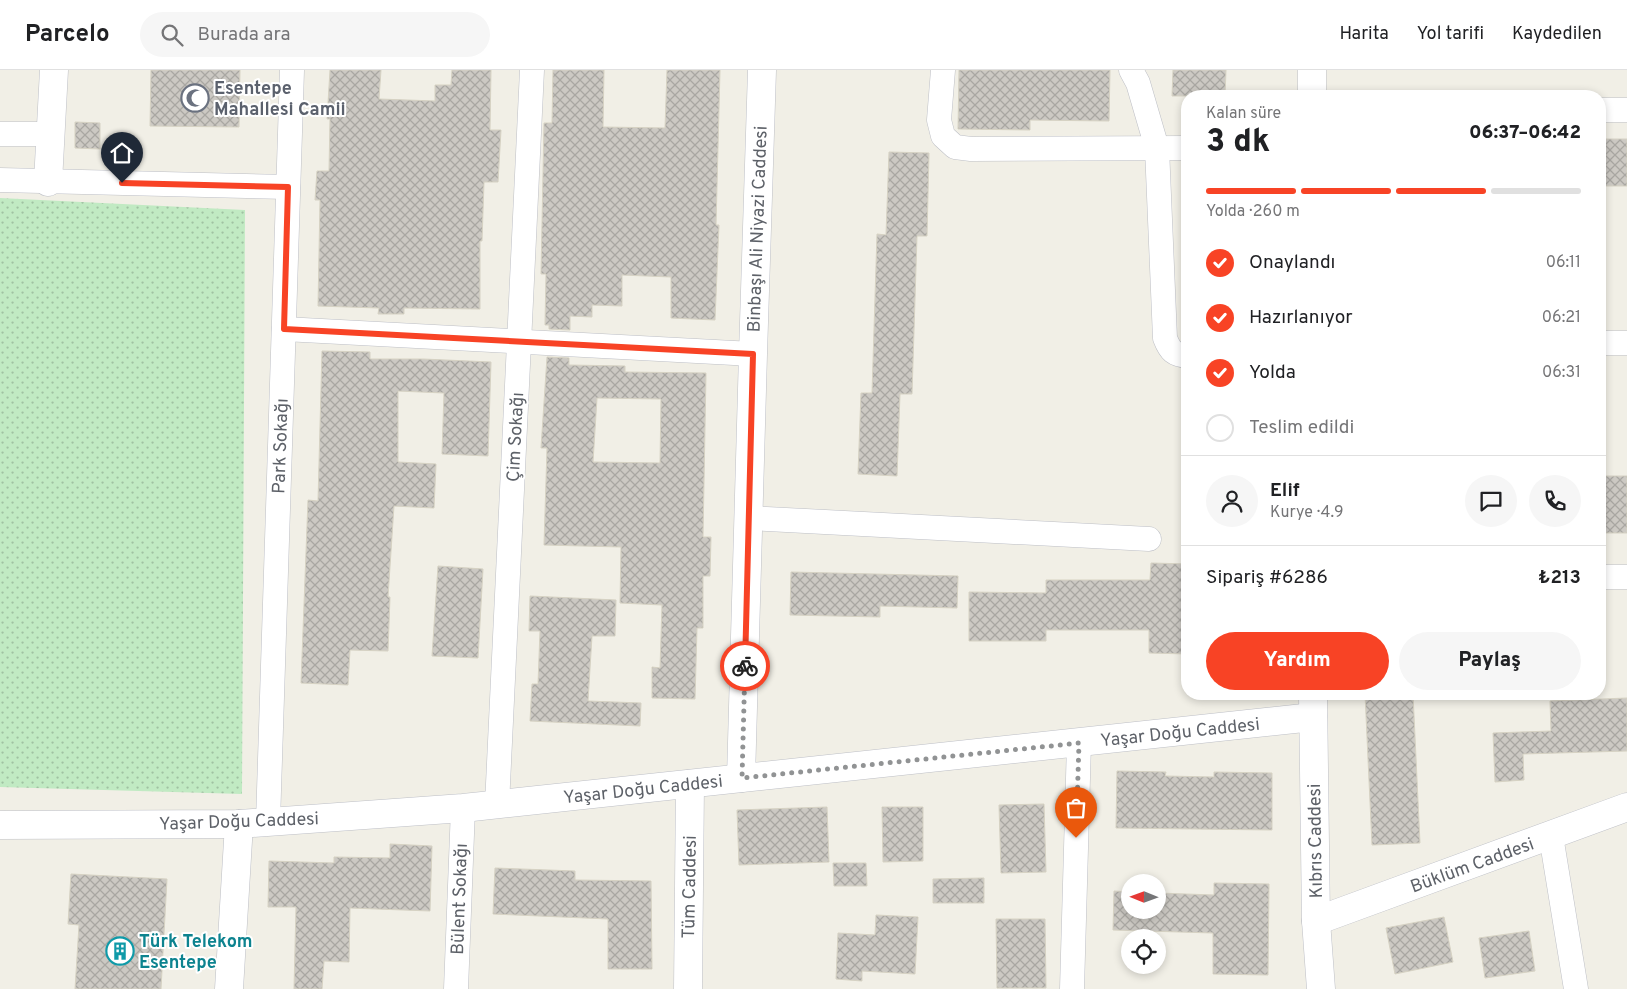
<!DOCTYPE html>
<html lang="tr">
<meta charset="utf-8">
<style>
body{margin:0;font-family:Overpass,sans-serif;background:#f6f6f6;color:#202124;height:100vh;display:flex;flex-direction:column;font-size:19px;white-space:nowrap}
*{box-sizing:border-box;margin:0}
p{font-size:16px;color:#757577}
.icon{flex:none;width:28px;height:28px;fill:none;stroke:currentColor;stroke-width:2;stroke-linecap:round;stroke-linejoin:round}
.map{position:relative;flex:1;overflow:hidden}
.drawer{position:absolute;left:1181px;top:20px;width:425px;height:610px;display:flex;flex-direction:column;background:#fff;border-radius:20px;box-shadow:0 2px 8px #0003}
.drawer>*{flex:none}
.needle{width:32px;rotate:271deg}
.controls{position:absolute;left:1121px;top:804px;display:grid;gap:10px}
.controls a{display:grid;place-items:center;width:45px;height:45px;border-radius:50%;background:#fff;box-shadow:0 2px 8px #0003;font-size:25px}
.pin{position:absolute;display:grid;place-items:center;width:42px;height:42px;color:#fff;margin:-51px -21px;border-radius:50% 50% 50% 0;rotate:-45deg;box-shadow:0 0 5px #0007}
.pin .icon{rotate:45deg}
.courier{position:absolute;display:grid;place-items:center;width:50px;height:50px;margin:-25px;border:4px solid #f84325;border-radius:50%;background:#fff;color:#222;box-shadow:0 1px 6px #0007}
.headline em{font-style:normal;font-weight:800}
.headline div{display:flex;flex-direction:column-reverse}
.headline{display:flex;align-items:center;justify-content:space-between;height:85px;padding:0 25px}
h1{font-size:32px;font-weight:800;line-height:38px}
.bar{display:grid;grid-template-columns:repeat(4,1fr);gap:8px 5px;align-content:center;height:60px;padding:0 25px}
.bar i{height:6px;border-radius:4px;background:#e0e0e0}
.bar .selected{background:#f84325}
.bar p{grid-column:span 4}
.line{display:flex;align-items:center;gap:12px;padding:0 25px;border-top:1px solid #e0e0e0}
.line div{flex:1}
.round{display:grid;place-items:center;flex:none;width:52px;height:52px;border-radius:26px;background:#f6f6f6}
ol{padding:0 25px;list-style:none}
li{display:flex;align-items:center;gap:15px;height:55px}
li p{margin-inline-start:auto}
li .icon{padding:5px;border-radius:50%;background:#f84325;color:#fff;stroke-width:4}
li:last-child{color:#757577}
li i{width:28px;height:28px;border:2px solid #e0e0e0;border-radius:50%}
.cta{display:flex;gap:10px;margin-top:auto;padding:10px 25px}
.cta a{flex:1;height:58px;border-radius:30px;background:#f84325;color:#fff;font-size:20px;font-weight:800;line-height:58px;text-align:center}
.cta a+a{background:#f6f6f6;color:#202124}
header{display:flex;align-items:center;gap:30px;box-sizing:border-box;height:70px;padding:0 25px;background:#fff;border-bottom:1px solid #e0e0e0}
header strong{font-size:24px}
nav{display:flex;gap:28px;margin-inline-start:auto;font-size:18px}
.search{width:350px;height:45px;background:#f6f6f6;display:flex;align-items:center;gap:12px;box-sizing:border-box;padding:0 18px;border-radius:28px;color:#757577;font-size:19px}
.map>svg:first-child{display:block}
</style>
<header>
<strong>Parcelo</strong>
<div class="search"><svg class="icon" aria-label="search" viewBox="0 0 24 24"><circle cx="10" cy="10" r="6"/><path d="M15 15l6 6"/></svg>Burada ara</div>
<nav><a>Harita</a><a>Yol tarifi</a><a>Kaydedilen</a></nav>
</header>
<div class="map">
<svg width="1627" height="919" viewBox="0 0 1627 919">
<defs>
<pattern id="park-dots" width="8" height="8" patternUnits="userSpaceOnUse" patternTransform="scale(1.25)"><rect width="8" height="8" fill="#c1eac3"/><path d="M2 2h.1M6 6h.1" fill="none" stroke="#a0c1a2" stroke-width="1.8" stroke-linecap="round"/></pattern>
<pattern id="building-cross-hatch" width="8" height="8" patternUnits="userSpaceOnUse" patternTransform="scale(1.25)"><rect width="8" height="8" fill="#ccc9c3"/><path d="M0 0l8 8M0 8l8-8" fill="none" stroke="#a9a7a2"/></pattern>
</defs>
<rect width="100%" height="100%" fill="#f1efe6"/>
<path fill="url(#park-dots)" d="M0 128 245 140 242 724 0 717Z"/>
<g fill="url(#building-cross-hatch)" stroke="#d6d2c3" fill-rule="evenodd">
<path d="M151 0H240L239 57 150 56Z"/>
<path d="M330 0H381L379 29 435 31V15H451L452 0H491L490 60H501L498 112H484L482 171H480V239L404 238V244H378L379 238 318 236 320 130H315L317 101H329L330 49H327Z"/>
<path d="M553 0H604L603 57 665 58 667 0H720L716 155H719L715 250 671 248V207L622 205V236L592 235V247L570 246V260L549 259V255H545L546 204H541L544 53H552Z"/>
<path d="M959 0H1110L1109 51 1030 50V60L958 59Z"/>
<path d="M1173 0H1226L1225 26H1172Z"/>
<path d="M75 52 100 53V79L75 78Z"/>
<rect x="1600" y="69" width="27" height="47"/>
<path d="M889 82 929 83 927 166H917L912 324H900L897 406 858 404 861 323H872L877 164 886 165Z"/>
<path d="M322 281 370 282V289H423L491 292 488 386 442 384 444 323 398 321V392L436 394 434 438 394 436 388 527H390L388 581 350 580 348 615 301 613 308 430 318 431Z"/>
<path d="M547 287 569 288V295L625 296V302L706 303 703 467H711L710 506H703V558H697L695 629 652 628V597L660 598 662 535 620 533 621 477 544 475 547 378H541ZM597 328 661 329 660 393 593 392Z"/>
<rect x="1600" y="406" width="27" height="57"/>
<path d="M1151 493 1188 494V584L1149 583V560H1046V571H969V522L1046 523V510H1150Z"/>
<path d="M438 496 483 499 478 588 432 586Z"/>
<path d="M791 502 958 506 957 538 880 536V547L790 545Z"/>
<path d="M530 526 616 530 615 566H592L588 631 641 633 640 656 530 651 532 614H538L540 561H529Z"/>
<path d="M1365 624H1413L1420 773 1372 775Z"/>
<path d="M1627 628V681L1523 684 1524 710 1495 712 1493 663 1551 661 1550 631Z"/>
<path d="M1117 701 1166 702 1165 706 1214 707V702L1272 703V760L1116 758Z"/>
<path d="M1044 734 1046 802 1001 803 999 735Z"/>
<path d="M827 737 829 792 739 795 737 740Z"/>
<path d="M882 737H923V791L883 792Z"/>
<path d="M390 774 432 776 430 841 350 838 349 892 324 891 322 919H294L296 837H268L269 791 334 793V787L390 788Z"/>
<path d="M833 793H866L867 816H834Z"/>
<path d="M495 798 575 801V810L651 811 652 899H608V849L493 844Z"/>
<path d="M71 804 167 809 161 919H75L79 855 68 854Z"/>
<path d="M984 808V833H933V809Z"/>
<path d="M1214 813 1269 814 1268 905 1213 904V863L1113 860 1114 821 1130 822V840H1158V823L1214 825Z"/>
<path d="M876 845 918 847 915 904 862 901V911L836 909 838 863 875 865Z"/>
<path d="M1444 847 1453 892 1395 904 1386 858Z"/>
<path d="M996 849H1045L1046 918H997Z"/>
<path d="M1529 861 1535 901 1485 908 1479 868Z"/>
</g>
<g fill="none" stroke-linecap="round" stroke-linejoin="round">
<g stroke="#bdbfc6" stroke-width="25">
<g id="minor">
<path d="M943 0 939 50 943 66 955 77 971 79 1188 78"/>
<path d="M1131 0 1138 13 1157 78 1165 268C1170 281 1174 285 1188 286"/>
<path d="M1600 40H1627"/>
<path d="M0 64H51"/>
<path d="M0 110 288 117"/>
<path d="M284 259 753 284"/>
<path d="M1600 273H1627"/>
<path d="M749 448 1149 469"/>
<path d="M1600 507H1627"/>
<path d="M497 735 532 0"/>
<path d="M268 752 292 0"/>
<path d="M1551 766 1576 919"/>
<path d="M456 919 463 738"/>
<path d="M1072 919 1079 673"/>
</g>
</g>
<g stroke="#bdbfc6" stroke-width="29">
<g id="tertiary">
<path d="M1312 0V26"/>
<path d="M48 112 54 0"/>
<path d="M1313 624 1316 851 1321 919"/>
<path d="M741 708 753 284 762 0"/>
<path d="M0 755 239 754 463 738 1313 647"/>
<path d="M1316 851 1627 737"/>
<path d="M229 919 239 754"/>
<path d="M688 919 690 714"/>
</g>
</g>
<use href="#minor" stroke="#fff" stroke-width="24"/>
<use href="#tertiary" stroke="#fff" stroke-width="28"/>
</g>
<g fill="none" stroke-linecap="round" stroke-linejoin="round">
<path stroke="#919394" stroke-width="5" stroke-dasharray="0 9" d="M745 596 742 708 1079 673 1076 768"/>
<path stroke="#f84325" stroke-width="6" d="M122 113 288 117 284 259 753 284 745 596"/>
</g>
<defs>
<g id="mosque-ring" transform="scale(1.4375)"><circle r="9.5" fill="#fff" stroke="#6b7280" stroke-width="1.5"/><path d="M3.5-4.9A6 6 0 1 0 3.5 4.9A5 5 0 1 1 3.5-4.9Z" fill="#6b7280"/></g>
<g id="building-ring" transform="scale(1.4375)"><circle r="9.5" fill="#fff" stroke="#0f9aa8" stroke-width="1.5"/><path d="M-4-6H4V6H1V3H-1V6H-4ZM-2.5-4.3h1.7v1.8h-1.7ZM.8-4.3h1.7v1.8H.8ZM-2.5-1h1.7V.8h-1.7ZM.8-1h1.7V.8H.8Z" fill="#0f9aa8"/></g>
</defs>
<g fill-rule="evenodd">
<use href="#mosque-ring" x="195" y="28"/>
<use href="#building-ring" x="120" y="881"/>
</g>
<g text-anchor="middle" stroke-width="4" stroke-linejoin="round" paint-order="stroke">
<g font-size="18" font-weight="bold" fill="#5b616d" stroke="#fff" text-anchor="start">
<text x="214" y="24">Esentepe<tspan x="214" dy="21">Mahallesi Camii</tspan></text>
</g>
<g font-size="18" fill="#5d6168" stroke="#fff">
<text transform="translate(757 159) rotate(-88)" y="6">Binbaşı Ali Niyazi Caddesi</text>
<text transform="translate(515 367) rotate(-87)" y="6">Çim Sokağı</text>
<text transform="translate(280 376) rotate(-88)" y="6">Park Sokağı</text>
<text transform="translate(1180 662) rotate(-6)" y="6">Yaşar Doğu Caddesi</text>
<text transform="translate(643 719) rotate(-6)" y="6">Yaşar Doğu Caddesi</text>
<text transform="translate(239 751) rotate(-2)" y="6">Yaşar Doğu Caddesi</text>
<text transform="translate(1315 771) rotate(-91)" y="6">Kıbrıs Caddesi</text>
<text transform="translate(1472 795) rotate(-20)" y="6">Büklüm Caddesi</text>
<text transform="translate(689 817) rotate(-89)" y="6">Tüm Caddesi</text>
<text transform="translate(459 829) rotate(-88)" y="6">Bülent Sokağı</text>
</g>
<g font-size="18" font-weight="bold" fill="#0d838f" stroke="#fff" text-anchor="start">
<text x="139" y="877">Türk Telekom<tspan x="139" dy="21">Esentepe</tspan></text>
</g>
</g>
</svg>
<div class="controls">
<a><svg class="needle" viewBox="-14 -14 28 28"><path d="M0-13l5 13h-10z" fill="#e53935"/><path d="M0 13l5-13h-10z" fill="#757577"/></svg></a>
<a><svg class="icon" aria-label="locate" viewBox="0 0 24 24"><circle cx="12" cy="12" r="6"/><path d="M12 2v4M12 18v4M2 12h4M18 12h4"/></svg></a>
</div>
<div class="pin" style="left:1076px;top:768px;background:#ea580c"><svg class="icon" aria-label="bag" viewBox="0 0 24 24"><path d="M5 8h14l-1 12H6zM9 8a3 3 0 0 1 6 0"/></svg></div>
<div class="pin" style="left:122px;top:113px;background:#1f2937"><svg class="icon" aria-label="home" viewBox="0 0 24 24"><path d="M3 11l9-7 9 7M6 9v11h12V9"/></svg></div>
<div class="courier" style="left:745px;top:596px"><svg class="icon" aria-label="bike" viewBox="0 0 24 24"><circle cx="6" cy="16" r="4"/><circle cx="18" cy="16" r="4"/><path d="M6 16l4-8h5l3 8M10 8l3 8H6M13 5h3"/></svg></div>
<section class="drawer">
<div class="headline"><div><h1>3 dk</h1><p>Kalan süre</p></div><em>06:37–06:42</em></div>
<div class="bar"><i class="selected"></i><i class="selected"></i><i class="selected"></i><i></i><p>Yolda · 260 m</p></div>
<ol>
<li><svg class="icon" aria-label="check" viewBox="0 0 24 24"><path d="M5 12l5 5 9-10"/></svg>Onaylandı<p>06:11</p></li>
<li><svg class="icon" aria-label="check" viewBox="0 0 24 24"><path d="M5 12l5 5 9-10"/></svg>Hazırlanıyor<p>06:21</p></li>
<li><svg class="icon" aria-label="check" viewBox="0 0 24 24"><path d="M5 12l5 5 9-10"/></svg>Yolda<p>06:31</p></li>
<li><i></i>Teslim edildi</li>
</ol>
<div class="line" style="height:90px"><a class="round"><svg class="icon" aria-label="person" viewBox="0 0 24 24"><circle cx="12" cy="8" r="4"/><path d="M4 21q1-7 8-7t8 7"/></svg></a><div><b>Elif</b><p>Kurye · 4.9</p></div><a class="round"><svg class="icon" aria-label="chat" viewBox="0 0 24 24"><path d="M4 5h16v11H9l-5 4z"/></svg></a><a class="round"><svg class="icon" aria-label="phone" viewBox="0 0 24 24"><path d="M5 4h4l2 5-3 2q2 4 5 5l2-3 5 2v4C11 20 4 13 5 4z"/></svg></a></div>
<div class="line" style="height:65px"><div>Sipariş #6286</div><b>₺213</b></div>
<div class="cta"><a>Yardım</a><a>Paylaş</a></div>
</section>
</div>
